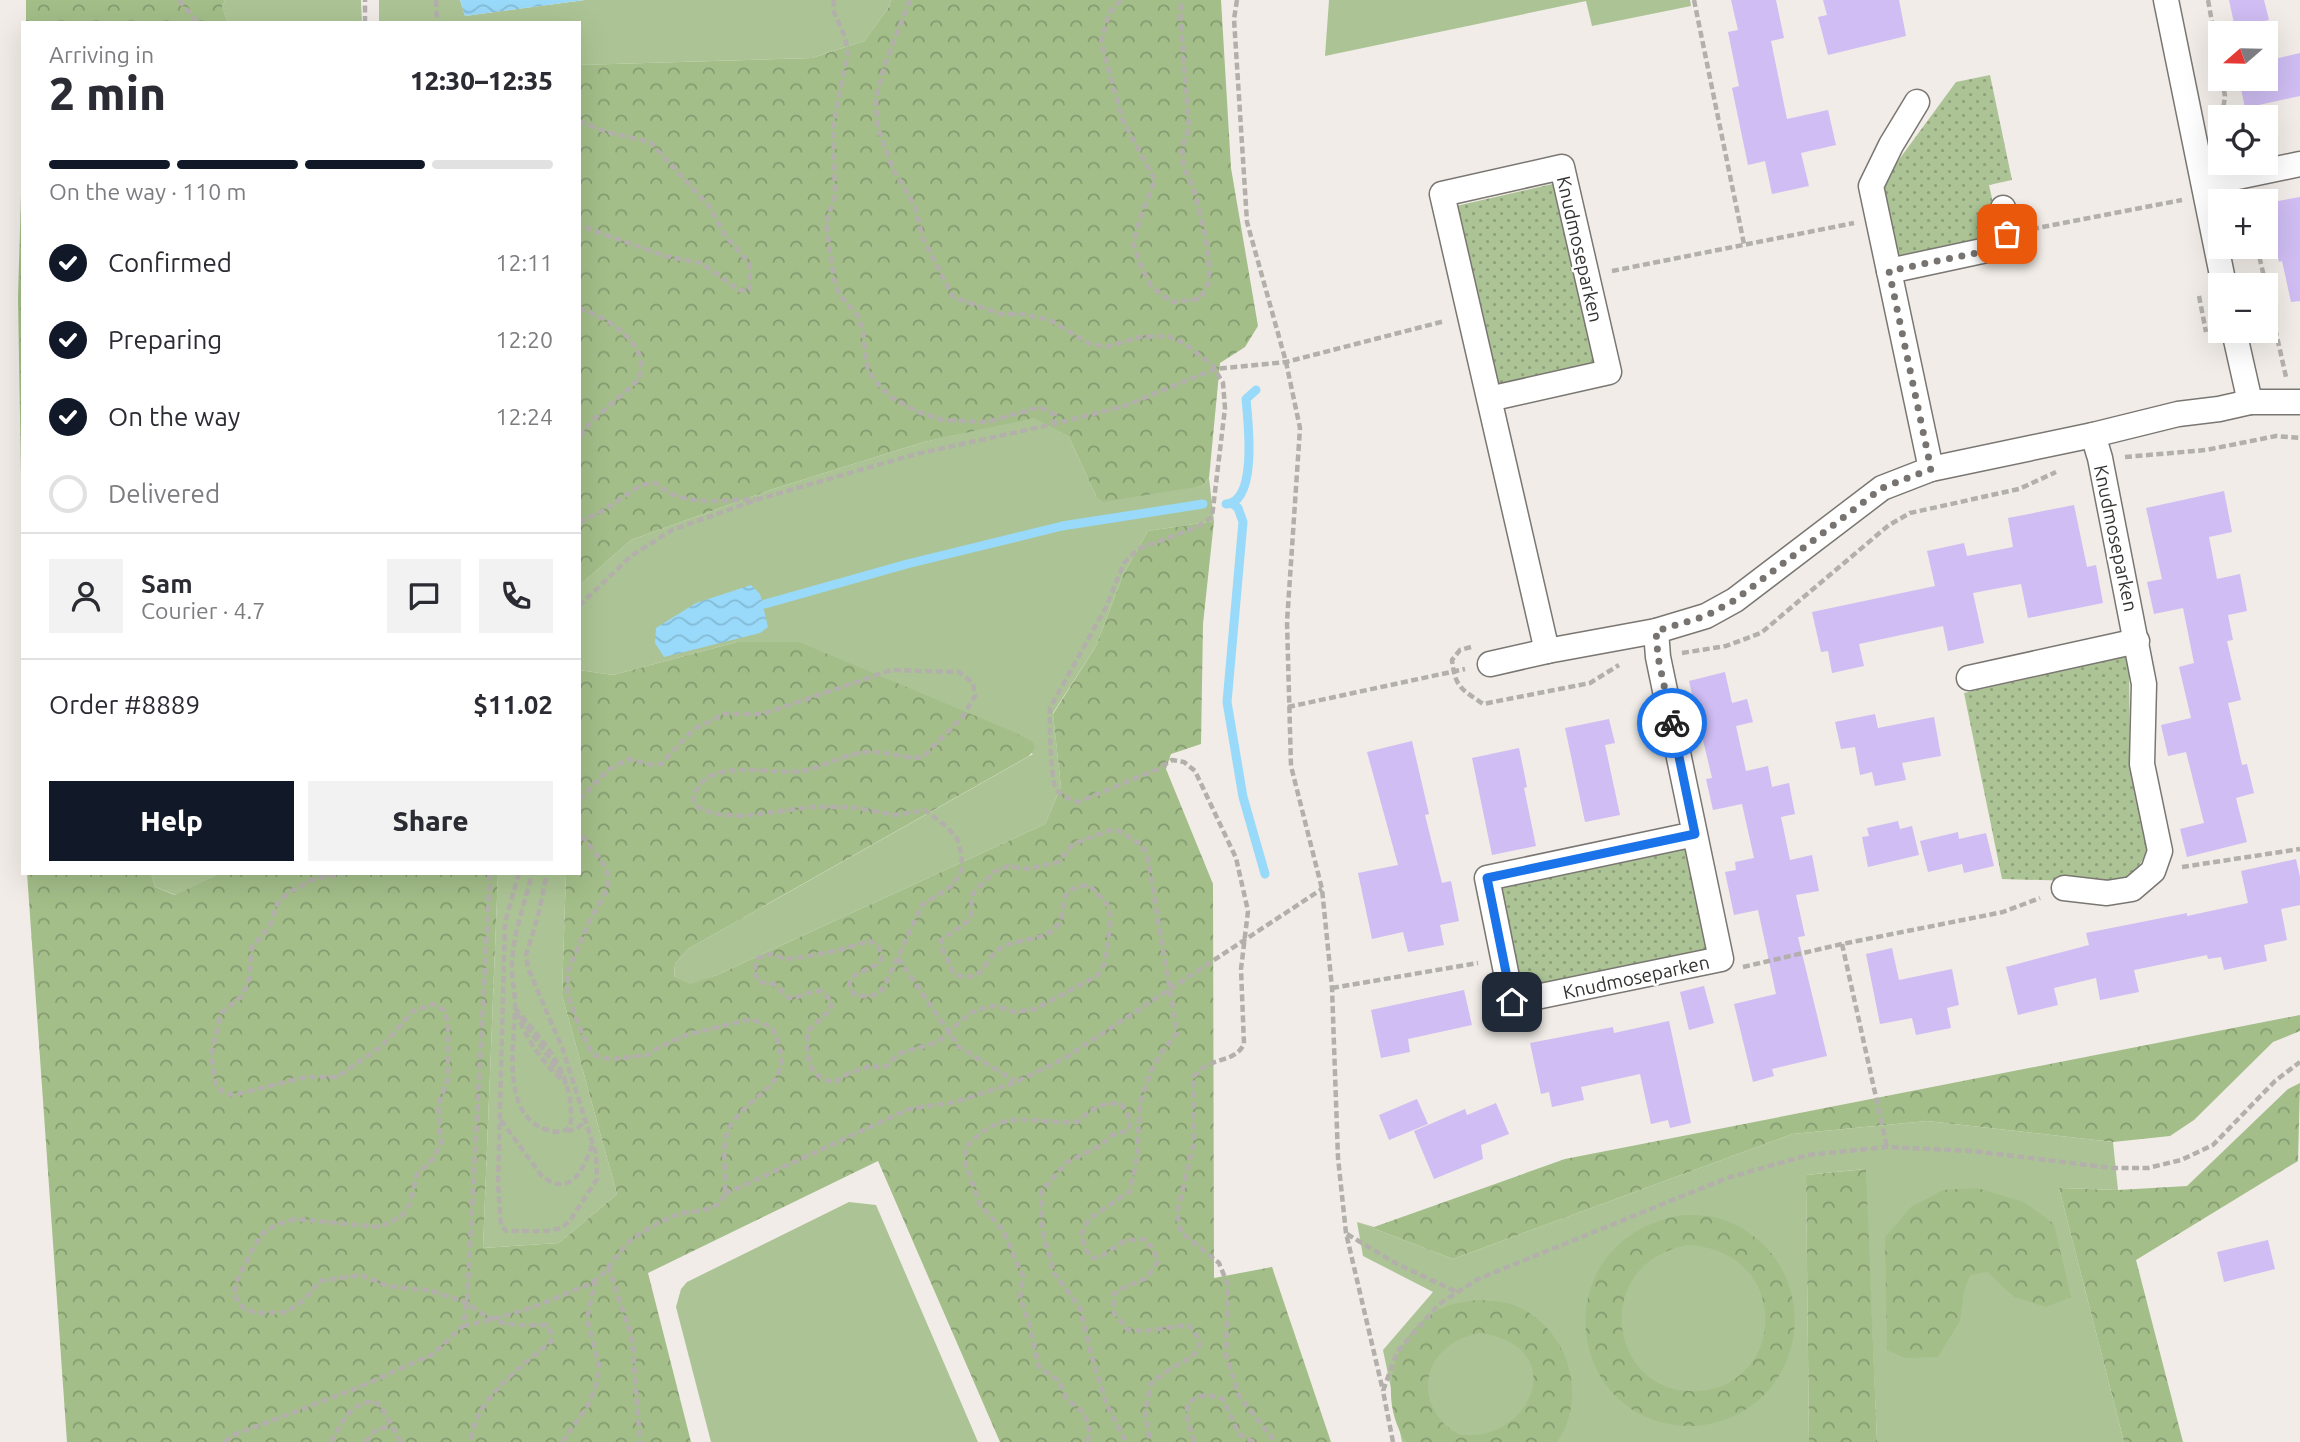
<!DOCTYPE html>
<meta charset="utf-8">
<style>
body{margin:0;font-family:Ubuntu,sans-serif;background:#f2f2f3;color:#2b2b33;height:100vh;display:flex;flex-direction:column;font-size:26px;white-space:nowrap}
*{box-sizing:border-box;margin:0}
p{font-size:23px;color:#7c7c81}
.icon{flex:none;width:38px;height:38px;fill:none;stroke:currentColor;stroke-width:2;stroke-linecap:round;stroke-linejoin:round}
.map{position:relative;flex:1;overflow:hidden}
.drawer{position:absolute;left:21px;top:21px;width:560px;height:854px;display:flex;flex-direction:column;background:#fff;border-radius:0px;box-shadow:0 7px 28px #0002}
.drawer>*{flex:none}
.needle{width:46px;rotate:250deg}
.fabs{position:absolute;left:2208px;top:21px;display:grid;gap:14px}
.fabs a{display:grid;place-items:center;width:70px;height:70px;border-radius:0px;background:#fff;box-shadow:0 7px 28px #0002;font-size:35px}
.pin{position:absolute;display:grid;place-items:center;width:60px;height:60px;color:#fff;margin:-30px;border-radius:14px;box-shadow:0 4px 10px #0006}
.courier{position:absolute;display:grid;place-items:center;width:70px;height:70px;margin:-35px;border:5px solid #1a73e8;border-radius:50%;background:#fff;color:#222;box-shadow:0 2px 9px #0007}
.headline em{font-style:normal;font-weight:800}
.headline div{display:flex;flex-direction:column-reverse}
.headline{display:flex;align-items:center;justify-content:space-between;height:119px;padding:0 28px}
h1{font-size:46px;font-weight:800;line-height:52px}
.bar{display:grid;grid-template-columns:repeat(4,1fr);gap:10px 7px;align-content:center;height:84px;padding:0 28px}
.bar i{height:9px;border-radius:5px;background:#e1e1e2}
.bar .active{background:#111827}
.bar p{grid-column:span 4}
.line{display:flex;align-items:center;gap:18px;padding:0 28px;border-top:2px solid #e1e1e2}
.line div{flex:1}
.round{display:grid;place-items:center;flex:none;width:74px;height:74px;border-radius:0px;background:#f2f2f3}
ol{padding:0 28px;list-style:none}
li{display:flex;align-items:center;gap:21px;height:77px}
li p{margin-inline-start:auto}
li .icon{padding:7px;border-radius:50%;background:#111827;color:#fff;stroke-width:4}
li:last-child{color:#7c7c81}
li i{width:38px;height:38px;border:4px solid #e1e1e2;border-radius:50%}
.action{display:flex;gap:14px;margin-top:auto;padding:14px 28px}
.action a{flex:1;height:80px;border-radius:0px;background:#111827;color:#fff;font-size:28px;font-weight:800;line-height:80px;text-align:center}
.action a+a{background:#f2f2f3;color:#2b2b33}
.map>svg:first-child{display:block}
</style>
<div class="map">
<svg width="2300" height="1442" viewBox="0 0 2300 1442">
<defs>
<pattern id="forest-crowns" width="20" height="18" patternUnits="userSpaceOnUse" patternTransform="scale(1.75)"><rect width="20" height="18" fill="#a3be89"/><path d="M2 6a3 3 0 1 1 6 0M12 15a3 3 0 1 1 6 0" fill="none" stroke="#859b70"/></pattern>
<pattern id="park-dots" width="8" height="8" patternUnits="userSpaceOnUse" patternTransform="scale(1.75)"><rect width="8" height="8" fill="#acc495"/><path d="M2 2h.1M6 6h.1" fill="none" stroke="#8da07a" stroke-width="1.8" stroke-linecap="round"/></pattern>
<pattern id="water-waves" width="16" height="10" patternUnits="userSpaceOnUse" patternTransform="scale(1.75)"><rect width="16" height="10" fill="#99d9f9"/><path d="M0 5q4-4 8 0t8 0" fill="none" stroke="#84bbd6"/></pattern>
</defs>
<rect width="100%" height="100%" fill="#f1ece7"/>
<g fill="#acc495">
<path d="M225 0H361L362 23H228L222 7Z"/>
<path d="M379 0H460L465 16 585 0H891L889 7 864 41 812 58 579 65V23H379Z"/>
<path d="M1329 0H1690L1691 6 1592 26 1586 1 1325 56Z"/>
<path d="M1034 417 1069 437 1096 496 1202 486 1209 478 1214 521 1148 531 1123 575 1096 646 1053 713 1061 787 1045 824 717 975 690 985 674 978 675 964 688 949 1033 754 737 642 613 675 579 670V586L631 540 770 490 924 442Z"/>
<path d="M151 873H220L176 895 155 887Z"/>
<path d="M498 873H566L562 995 617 1194 559 1243 483 1248Z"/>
<path d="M1927 1121 2113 1142 2118 1190 2059 1188 2124 1442H1877L1865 1169 1806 1175 1809 1442H1402L1383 1350 1433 1292 1363 1256 1357 1222 1453 1259 1792 1134Z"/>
<path d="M849 1202 876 1205 978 1442H711L676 1307 681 1289 687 1282Z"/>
</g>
<g fill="url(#forest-crowns)" fill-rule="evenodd">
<path d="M26 0H225L222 7 228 23H26Z"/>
<path d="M891 0H1221L1231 168 1258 326 1245 347 1220 363 1209 478 1202 486 1103 502 1096 496 1069 437 1034 418 924 442 770 490 631 540 579 586V65L812 58 864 41 889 7Z"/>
<path d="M23 127V593L18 298Z"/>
<path d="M1214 521 1203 624 1201 744 1171 754 1166 769 1213 884 1214 1278 1272 1267 1331 1442H1000L878 1161 648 1273 691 1442H67L27 873H151L155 887 175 895 220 873H498L483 1248 559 1243 617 1194 562 995 566 873H579V670L613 675 737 642H799L1014 732 1033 742 1035 748 1029 756 688 949 675 964 674 977 690 984 717 975 1045 824 1061 787 1053 714 1096 646 1123 575 1148 531Z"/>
<path d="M2300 1015V1031L2273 1042 2194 1120 2170 1136 2113 1142 1927 1121 1792 1134 1453 1259 1357 1222 1374 1227 1565 1159Z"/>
<path d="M2300 1083 2298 1161 2136 1260 2183 1442H2124L2059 1188 2118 1190 2187 1186 2288 1089Z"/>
<path d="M1866 1169 1877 1442H1809L1806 1175Z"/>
<path d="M1977 1188 2024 1202 2054 1224 2071 1297 2046 1307 2014 1297 1987 1272 1970 1275 1964 1291 1960 1321 1938 1357 1905 1358 1887 1350 1885 1237 1911 1207 1943 1190Z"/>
<path d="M1683 1215C1697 1215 1711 1215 1724 1220 1809 1251 1819 1363 1745 1410 1730 1419 1712 1425 1695 1426 1562 1429 1541 1238 1683 1215ZM1687 1245C1792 1250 1787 1384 1699 1391 1610 1398 1587 1265 1687 1245Z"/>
<path d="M1479 1300C1492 1301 1504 1301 1516 1306 1568 1328 1589 1396 1557 1442H1406C1376 1397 1392 1332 1442 1308 1454 1303 1466 1301 1479 1300ZM1481 1333C1572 1347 1531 1442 1461 1435 1445 1428 1435 1416 1430 1400 1420 1364 1448 1338 1481 1333Z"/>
</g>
<g fill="url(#park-dots)">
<path d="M1990 75 2012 180 1989 185 2001 239 1898 261 1881 184 1956 82Z"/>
<path d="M1557 183 1598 366 1497 389 1456 206Z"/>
<path d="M2129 655 2130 767 2148 844 2144 858 2136 870 2124 879 2110 882 2002 879 1964 693Z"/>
<path d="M1687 849 1709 951 1522 988 1502 888Z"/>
</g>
<g fill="url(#water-waves)">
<path d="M460 0H585L465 16Z"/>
<path d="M751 585 760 594 768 627 760 633 664 657 655 643 656 628 696 603Z"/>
</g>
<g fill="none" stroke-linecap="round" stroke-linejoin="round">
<g stroke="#99d9f9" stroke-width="9">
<path d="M1232 503 1238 508 1243 522 1227 702 1243 797 1265 874"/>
<path d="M1226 504C1258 502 1248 421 1246 399L1256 390"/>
<path d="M765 604 907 564 1062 526 1203 504"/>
</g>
</g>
<g fill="#cfbdf3">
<path d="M1731 0H1776L1784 38 1771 41 1787 119 1828 110 1836 145 1801 153 1809 186 1772 194 1765 161 1748 165 1732 88 1739 86 1728 32 1738 30Z"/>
<path d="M1823 0H1899L1906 36 1828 55 1818 17 1827 15Z"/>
<path d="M2229 0H2264L2269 20 2235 28Z"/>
<path d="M2300 53V96L2245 108 2239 79H2266V61Z"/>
<path d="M2300 197V301L2291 302 2282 261 2279 262 2267 203Z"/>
<path d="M2224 491 2232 532 2209 537 2217 579 2240 574 2247 611 2228 615 2233 640 2227 641 2241 700 2228 703 2242 765 2247 764 2254 793 2236 798 2247 842 2187 857 2180 829 2204 823 2186 752 2168 756 2161 725 2191 718 2179 667 2194 663 2183 608 2154 614 2147 582 2162 579 2146 508Z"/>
<path d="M2074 505 2087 567 2096 565 2103 603 2028 618 2021 584 1973 593 1984 643 1948 651 1943 626 1859 644 1864 666 1832 673 1828 651 1821 652 1812 612 1935 586 1927 551 1964 543 1967 556 2013 547 2008 518Z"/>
<path d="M1725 672 1732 703 1747 699 1753 722 1736 726 1746 771 1768 766 1772 787 1789 783 1795 814 1781 817 1790 860 1812 855 1819 891 1796 895 1805 936 1798 937 1827 1056 1772 1069 1774 1076 1753 1082 1734 1004 1776 994 1758 910 1734 915 1725 872 1736 870 1735 862 1754 858 1742 804 1713 810 1706 779 1712 778 1689 681Z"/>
<path d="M1875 714 1878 728 1934 717 1941 756 1902 763 1906 780 1875 786 1872 772 1860 775 1855 747 1841 749 1835 722Z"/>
<path d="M1609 719 1615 743 1605 745 1620 815 1585 822 1565 728Z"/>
<path d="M1412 741 1429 814 1425 815 1442 883 1451 881 1459 921 1440 925 1444 945 1408 952 1403 932 1372 939 1358 873 1398 865 1367 752Z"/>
<path d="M1519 748 1527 787 1524 788 1536 846 1492 855 1472 758Z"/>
<path d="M1898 821 1900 829 1912 826 1919 855 1868 867 1862 837 1869 836 1867 828Z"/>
<path d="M1958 832 1959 839 1986 833 1994 866 1964 873 1962 864 1928 872 1920 841Z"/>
<path d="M2296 859 2300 877V905L2281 909 2287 940 2264 945 2267 961 2224 970 2221 957 2208 959 2207 955 2134 970 2139 992 2100 1000 2096 978 2054 988 2058 1005 2018 1015 2006 967 2089 945 2086 933 2187 913V916L2248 903 2241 871Z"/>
<path d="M1892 948 1899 980 1952 969 1959 1005 1947 1008 1951 1028 1916 1035 1912 1018 1880 1024 1866 954Z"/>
<path d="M1704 986 1714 1023 1689 1030 1680 992Z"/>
<path d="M1464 990 1472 1025 1408 1039 1410 1052 1381 1058 1371 1010Z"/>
<path d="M1669 1021 1691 1123 1670 1128 1668 1120 1651 1124 1640 1074 1581 1087 1584 1100 1552 1107 1549 1092 1541 1094 1530 1043 1613 1027 1614 1033Z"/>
<path d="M1417 1099 1428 1124 1389 1140 1379 1115Z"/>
<path d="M1496 1103 1509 1134 1481 1145 1483 1159 1434 1179 1414 1131 1465 1109 1467 1115Z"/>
<path d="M2268 1240 2275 1269 2224 1282 2217 1252Z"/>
</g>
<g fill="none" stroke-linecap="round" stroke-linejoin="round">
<g stroke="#7a7672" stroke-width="27">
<g id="street">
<path d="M2166 0 2224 285"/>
<path d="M1917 102 1891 145 1871 186 1931 469"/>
<path d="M2204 184 2300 164"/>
<path d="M1889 271 2010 245 2003 208"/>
<path d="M2234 331 2250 402"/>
<path d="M1489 399 1609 372 1562 167 1442 194 1547 651"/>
<path d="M1656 631 1658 657 1721 959 1512 1002 1487 878 1695 834"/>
<path d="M1490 664 1547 651 1656 631 1706 616 1735 600 1882 488 1931 469 2093 435 2178 414 2219 409 2250 402H2300"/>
<path d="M1969 678 2137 641"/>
<path d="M2064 888 2107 893 2132 889 2153 871 2160 851 2142 764 2144 684 2100 458 2093 435"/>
</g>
</g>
<g stroke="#b3afab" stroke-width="4.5" stroke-dasharray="7 3.5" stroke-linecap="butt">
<path d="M179 0 198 23"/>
<path d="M436 0 437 23"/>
<path d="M834 0 833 10 845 37 848 53 833 126 835 195 826 224 834 279 839 294 858 316 863 332 867 366 874 380 891 397 918 412 943 420 987 422 1040 407 1055 415 1054 424"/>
<path d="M910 0 885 64 876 98 877 125 893 169 915 206 923 239 953 297 1000 314H1021L1050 320 1088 343 1105 347 1140 337 1167 336 1184 343 1212 365 1223 383 1225 408 1212 517 1197 527 1138 549 1124 563 1106 607 1050 708C1049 722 1051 775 1055 787 1059 796 1069 798 1078 802L1158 769 1172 760 1184 762 1195 771 1236 858 1248 911 1241 969 1244 1044C1236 1060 1220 1058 1206 1066 1201 1068 1197 1074 1193 1077L1194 1142 1177 1213 1181 1232 1219 1263 1228 1285 1226 1355 1239 1396 1275 1442"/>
<path d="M1121 0 1109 13 1101 42 1123 121 1155 180 1142 213 1133 243 1141 266 1151 286 1172 302 1200 299 1209 282V267L1206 238 1193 186 1183 166 1182 147 1189 128 1180 13 1182 0"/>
<path d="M1237 0 1234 19 1247 222 1286 362 1300 428 1287 622 1291 766 1322 889 1332 988 1338 1158 1346 1233 1383 1391"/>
<path d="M1694 0 1744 244"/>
<path d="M2208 0 2221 72"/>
<path d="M365 23V0"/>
<path d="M2222 79 2225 96 2222 117"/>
<path d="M579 121 604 131 650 142 710 207 724 234 749 263 750 289 748 291 739 290 701 263 665 256 579 225"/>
<path d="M2032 229 2182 200"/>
<path d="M2257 247 2266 285"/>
<path d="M1612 271 1854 223"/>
<path d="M2266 288 2286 377"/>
<path d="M2199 296 2206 332"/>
<path d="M579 308C602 316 636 335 641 361 641 366 640 373 640 378 623 396 590 418 579 438"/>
<path d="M2125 457 2206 450 2276 436 2300 438"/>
<path d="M579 522 601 512 641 485 656 483C681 508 723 500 755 499"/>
<path d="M579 606 631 556 672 530 759 499 916 454 1054 424 1124 406 1215 369 1286 362 1445 321"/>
<path d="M1471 647 1460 650 1452 660C1455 688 1462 689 1483 704L1590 683 1619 665"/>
<path d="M1682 653 1726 646 1761 633 1889 525 1910 513 2019 489 2056 472"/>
<path d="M1288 707 1465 669"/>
<path d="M579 800 608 770 628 759 654 765 661 764 693 730 724 714H763L891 670 959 672 973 683 975 696 963 716 923 757C903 759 893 753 875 752 853 750 829 764 808 770 775 778 703 752 693 800L699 808 715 814 743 816 812 807H851L895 815 925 810 947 827 957 839 962 856 961 871 953 885 922 905 883 989C873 997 866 998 854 994L849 985C853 968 873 973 882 958L879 947 870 941 839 950 803 957 786 959 772 954 758 958 754 972 759 982 774 984 789 998C801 998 809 990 821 991L832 1002 830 1010 807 1032C807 1056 806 1078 835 1082L849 1073 873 1065 879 1068 887 1066 898 1054 938 1042 970 1013 986 1007 996 1006 1014 1012 1035 1009 1097 976 1105 963 1111 918 1107 904 1089 885C1050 889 1071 911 1056 927 1042 943 1017 937 1001 948 981 960 987 985 954 974L941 946V940L967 922 971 916 972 896 975 891 994 872 1008 866 1028 869 1058 862 1073 844 1110 830 1119 831 1142 845 1148 859 1177 1033 1161 1053 1150 1073 1140 1103 1137 1158 1130 1191 1089 1219 1081 1235 1087 1252 1093 1258 1102 1256 1124 1241 1144 1239 1153 1249 1158 1261 1147 1278 1125 1287 1114 1294V1313L1128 1330 1144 1331 1188 1325C1214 1352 1189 1357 1170 1369 1163 1374 1157 1379 1151 1383L1145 1412 1150 1442"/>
<path d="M2182 867 2300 849"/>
<path d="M346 873 314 879 288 893 277 904 270 926 252 947 249 979 242 996 221 1013 211 1055 216 1085 223 1092 233 1095 306 1077H337L382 1046 413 1011 433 1004 444 1010 448 1023V1079L438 1105 441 1143 432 1160 417 1174 410 1204 402 1216 380 1227 295 1219 276 1225 263 1233 252 1250 236 1283 234 1294 238 1302 245 1309 257 1313 287 1312 305 1299 320 1281 361 1275 388 1286 432 1291 450 1297 467 1303 481 1313 503 1323 520 1325H547L551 1333V1342C529 1359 490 1390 478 1416 474 1424 472 1434 470 1442"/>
<path d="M519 873 505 922 498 1184 501 1225 506 1231H547L562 1228 571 1219 597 1179 596 1154 563 1050 528 968 526 955 538 916 547 873"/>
<path d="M1842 944 1887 1147"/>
<path d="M898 958 959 1047 1015 1081"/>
<path d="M1743 967 1842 944 2003 912 2040 898"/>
<path d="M1332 988 1478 963"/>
<path d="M515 1008C542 1040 571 1070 571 1114 571 1119 572 1125 567 1129 560 1134 549 1131 542 1128 502 1111 514 1044 515 1010 516 996 512 982 512 967 512 936 525 903 532 873"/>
<path d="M517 1012C525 1039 545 1066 567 1084"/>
<path d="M521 1018 564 1079"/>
<path d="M501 1120 541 1175C570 1200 584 1169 592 1145"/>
<path d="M567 1131 576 1129 582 1124 583 1119"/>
<path d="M725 1194 909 1109 955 1102 1016 1082 1065 1058 1322 889"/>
<path d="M1347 1234 1397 1264 1457 1292"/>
<path d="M608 1266 632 1338 640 1442"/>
<path d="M463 1326C500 1318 535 1308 570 1292 577 1289 587 1286 594 1281 611 1270 620 1246 638 1235 649 1228 664 1220 676 1215 690 1210 711 1213 721 1201 732 1188 716 1144 732 1123 761 1084 799 1085 772 1027L751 1019 686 1035 656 1049 648 1055 614 1059 602 1058 592 1054 578 1024 568 995V971L590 920 608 888V875L603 863 579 831"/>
<path d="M225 1442 231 1436 357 1388 433 1354 463 1326 467 1303 490 873"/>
<path d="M331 1442C342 1422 349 1404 374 1401L381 1407 401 1442"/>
<path d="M365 1442 377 1429 391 1427"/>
<path d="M562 1442 587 1407 596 1386 599 1365 587 1319 595 1282"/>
<path d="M1087 1442 1090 1433 1085 1414 1066 1398 1059 1381 1039 1367 1029 1323 1020 1297 1023 1277 1003 1230 980 1205 966 1165 965 1148C1003 1106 1027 1124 1077 1122 1091 1110 1101 1101 1121 1104 1127 1113 1132 1119 1129 1130L1112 1135 1101 1145 1066 1163 1041 1192 1042 1230 1054 1273 1080 1308 1091 1354 1106 1403 1126 1442"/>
<path d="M1194 1442 1187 1417V1404C1200 1393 1208 1394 1223 1399L1239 1434 1254 1442"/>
<path d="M1393 1442 1383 1391 1397 1352 1439 1304 1478 1279 1727 1178 1808 1155 1887 1147 1972 1151 2112 1168H2148L2181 1160 2213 1145 2275 1081 2300 1062"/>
</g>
<use href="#street" stroke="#fff" stroke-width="24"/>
</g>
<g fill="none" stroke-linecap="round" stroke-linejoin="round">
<path stroke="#767370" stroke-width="7" stroke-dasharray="0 12.6" d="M1672 723 1658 657 1656 631 1706 616 1735 600 1882 488 1931 469 1889 271 2010 246 2007 234"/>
<path stroke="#1a73e8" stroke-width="9" d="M1512 1002 1487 878 1695 834 1672 723"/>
</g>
<g text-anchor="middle" stroke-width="5" stroke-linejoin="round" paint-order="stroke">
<g font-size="19" fill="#333230" stroke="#fff">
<text transform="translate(1580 249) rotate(77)" y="7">Knudmoseparken</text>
<text transform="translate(2116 538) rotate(78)" y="7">Knudmoseparken</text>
<text transform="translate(1636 977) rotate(-12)" y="7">Knudmoseparken</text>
</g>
</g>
</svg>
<div class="fabs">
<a><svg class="needle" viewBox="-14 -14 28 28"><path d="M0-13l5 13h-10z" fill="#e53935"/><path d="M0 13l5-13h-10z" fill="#7c7c81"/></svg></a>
<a><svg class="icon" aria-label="locate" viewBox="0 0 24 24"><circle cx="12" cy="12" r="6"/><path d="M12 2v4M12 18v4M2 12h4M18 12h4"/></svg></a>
<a>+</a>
<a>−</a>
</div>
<div class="pin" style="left:2007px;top:234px;background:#ea580c"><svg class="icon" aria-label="bag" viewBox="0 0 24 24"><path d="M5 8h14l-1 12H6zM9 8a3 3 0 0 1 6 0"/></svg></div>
<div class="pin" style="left:1512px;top:1002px;background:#1f2937"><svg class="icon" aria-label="home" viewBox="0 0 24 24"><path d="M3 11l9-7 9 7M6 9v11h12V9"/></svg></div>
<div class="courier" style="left:1672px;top:723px"><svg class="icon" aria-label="bike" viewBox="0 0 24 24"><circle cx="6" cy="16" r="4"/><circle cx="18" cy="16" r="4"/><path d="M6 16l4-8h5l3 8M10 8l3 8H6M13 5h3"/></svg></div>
<section class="drawer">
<div class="headline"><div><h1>2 min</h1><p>Arriving in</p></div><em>12:30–12:35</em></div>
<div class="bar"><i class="active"></i><i class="active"></i><i class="active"></i><i></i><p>On the way · 110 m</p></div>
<ol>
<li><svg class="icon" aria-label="check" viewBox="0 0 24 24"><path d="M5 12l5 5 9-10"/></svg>Confirmed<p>12:11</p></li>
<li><svg class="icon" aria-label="check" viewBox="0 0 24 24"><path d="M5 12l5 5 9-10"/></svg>Preparing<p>12:20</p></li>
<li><svg class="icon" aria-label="check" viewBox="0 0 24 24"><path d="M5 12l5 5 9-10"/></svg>On the way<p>12:24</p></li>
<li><i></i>Delivered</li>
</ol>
<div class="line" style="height:126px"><a class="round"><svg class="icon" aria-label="person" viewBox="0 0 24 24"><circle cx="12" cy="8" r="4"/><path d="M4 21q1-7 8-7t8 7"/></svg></a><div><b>Sam</b><p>Courier · 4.7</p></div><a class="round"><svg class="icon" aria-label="chat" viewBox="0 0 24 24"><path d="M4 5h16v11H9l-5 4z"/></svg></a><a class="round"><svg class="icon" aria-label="phone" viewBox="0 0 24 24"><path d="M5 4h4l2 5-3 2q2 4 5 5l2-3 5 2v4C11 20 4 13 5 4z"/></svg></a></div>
<div class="line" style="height:91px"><div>Order #8889</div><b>$11.02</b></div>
<div class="action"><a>Help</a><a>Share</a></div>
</section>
</div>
